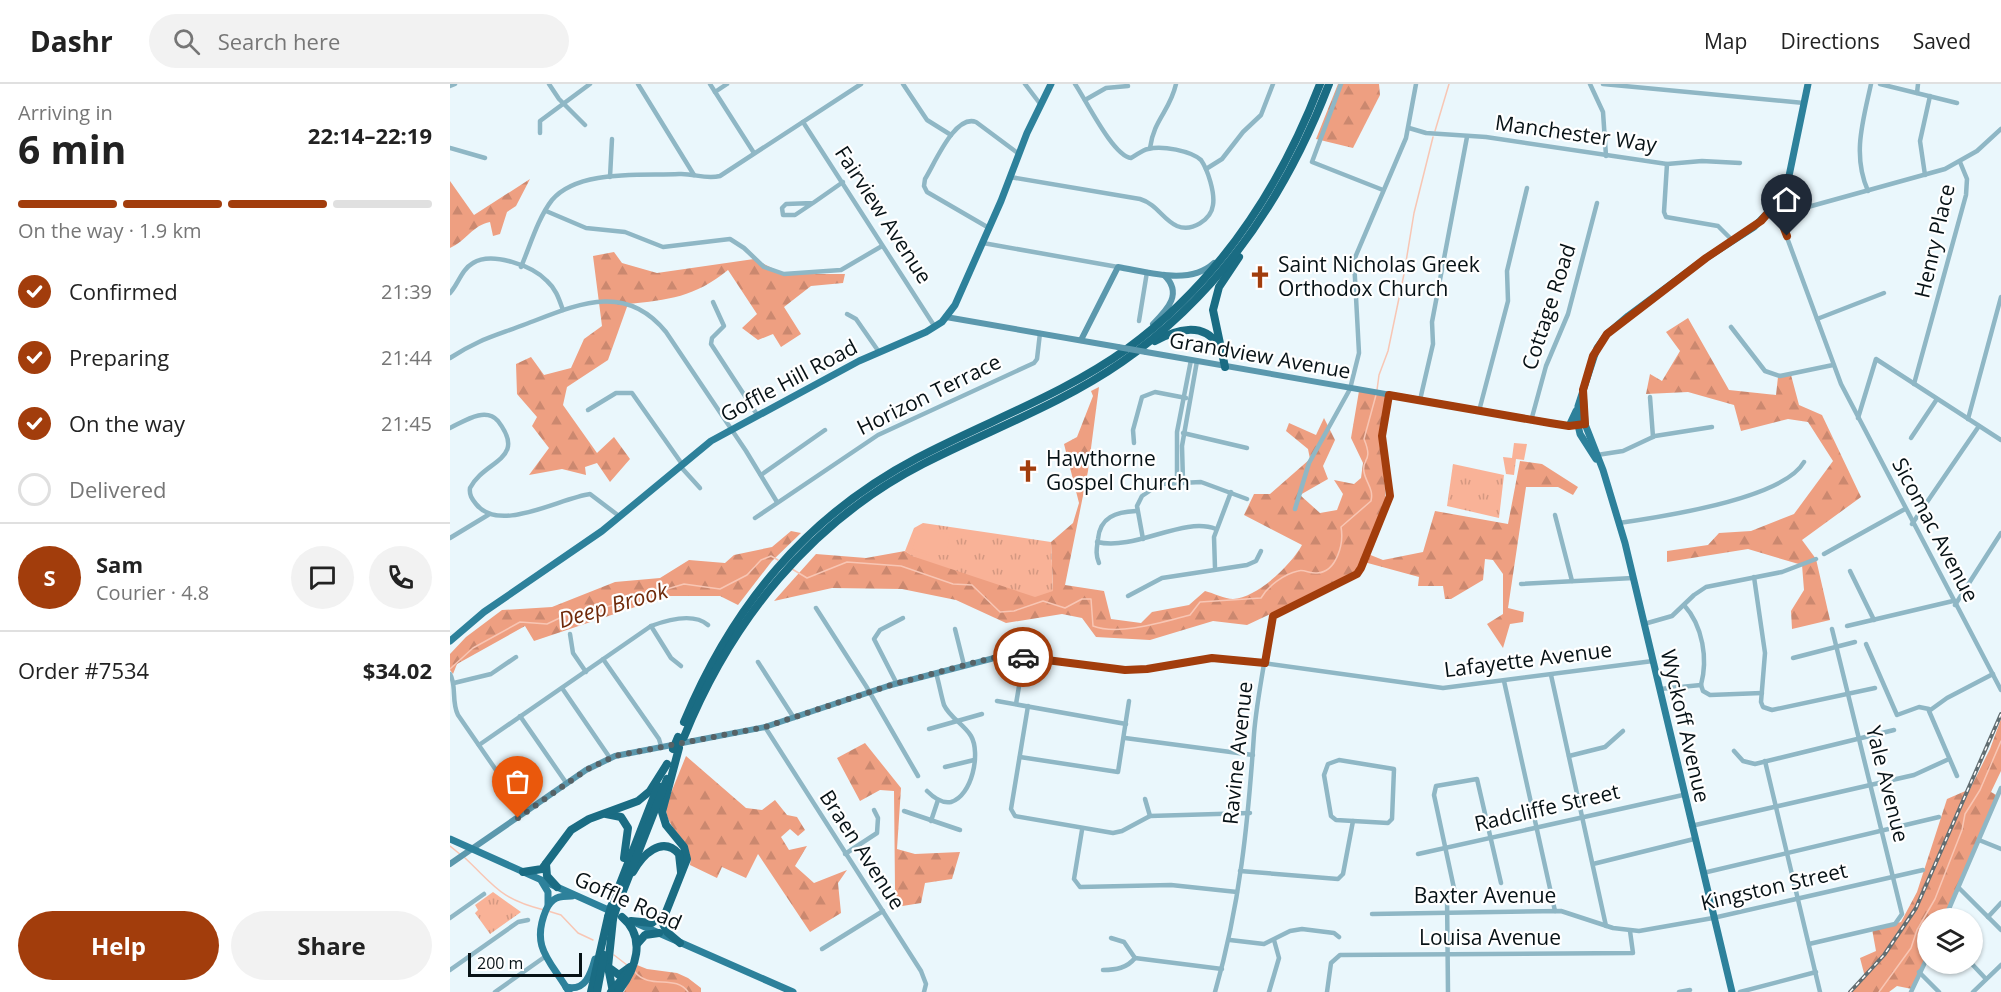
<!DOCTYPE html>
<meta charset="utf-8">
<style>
body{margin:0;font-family:"Open Sans",sans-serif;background:#f2f2f2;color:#222;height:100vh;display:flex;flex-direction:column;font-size:22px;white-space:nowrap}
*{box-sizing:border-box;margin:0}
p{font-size:20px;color:#767676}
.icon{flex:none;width:33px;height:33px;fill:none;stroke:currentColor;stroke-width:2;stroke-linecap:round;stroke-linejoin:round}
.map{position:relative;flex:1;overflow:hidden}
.details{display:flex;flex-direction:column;background:#fff;width:450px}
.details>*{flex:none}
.tools{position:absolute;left:1467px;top:824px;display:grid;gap:12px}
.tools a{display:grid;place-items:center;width:66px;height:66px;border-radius:50%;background:#fff;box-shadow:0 2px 4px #0004;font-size:30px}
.scale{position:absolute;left:18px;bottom:15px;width:114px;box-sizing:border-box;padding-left:6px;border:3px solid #071216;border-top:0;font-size:16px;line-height:21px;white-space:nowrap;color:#071216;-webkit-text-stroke:4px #fff;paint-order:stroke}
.pin{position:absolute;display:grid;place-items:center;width:51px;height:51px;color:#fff;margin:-62px -26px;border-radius:50% 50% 50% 0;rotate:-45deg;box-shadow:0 0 6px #0007}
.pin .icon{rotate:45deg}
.courier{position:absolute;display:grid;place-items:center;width:60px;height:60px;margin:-30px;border:4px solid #a23d0c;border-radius:50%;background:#fff;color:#222;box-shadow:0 2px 8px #0007}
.head em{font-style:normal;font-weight:700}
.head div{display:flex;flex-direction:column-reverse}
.head{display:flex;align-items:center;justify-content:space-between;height:102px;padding:0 18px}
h1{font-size:39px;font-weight:700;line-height:45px}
.bar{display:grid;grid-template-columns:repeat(4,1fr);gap:9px 6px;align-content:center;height:72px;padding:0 18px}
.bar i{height:8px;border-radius:4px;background:#e0e0e0}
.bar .current{background:#a23d0c}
.bar p{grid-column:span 4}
.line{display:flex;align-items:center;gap:15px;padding:0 18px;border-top:2px solid #e0e0e0}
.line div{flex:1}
.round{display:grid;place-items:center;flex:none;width:63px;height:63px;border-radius:32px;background:#f2f2f2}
ol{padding:0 18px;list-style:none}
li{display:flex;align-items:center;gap:18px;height:66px}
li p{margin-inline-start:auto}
li .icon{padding:6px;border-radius:50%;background:#a23d0c;color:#fff;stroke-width:4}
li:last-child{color:#767676}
li i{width:33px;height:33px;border:3px solid #e0e0e0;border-radius:50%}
.action{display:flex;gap:12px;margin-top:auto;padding:12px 18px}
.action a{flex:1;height:69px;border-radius:36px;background:#a23d0c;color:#fff;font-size:24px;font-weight:700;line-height:69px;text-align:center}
.action a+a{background:#f2f2f2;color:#222}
header{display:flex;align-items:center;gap:36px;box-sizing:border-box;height:84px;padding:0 30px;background:#fff;border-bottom:2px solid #e0e0e0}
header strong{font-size:28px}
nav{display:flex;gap:33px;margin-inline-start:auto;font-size:21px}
.search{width:420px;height:54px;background:#f2f2f2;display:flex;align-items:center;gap:15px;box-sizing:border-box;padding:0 21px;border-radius:33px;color:#767676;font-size:22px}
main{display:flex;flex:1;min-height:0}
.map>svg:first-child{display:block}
</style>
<header>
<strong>Dashr</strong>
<div class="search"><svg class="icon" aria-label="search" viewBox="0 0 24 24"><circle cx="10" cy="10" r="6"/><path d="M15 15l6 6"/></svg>Search here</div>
<nav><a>Map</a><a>Directions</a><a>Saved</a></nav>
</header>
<main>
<section class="details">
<div class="head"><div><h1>6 min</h1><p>Arriving in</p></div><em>22:14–22:19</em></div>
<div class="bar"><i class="current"></i><i class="current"></i><i class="current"></i><i></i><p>On the way · 1.9 km</p></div>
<ol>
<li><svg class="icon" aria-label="check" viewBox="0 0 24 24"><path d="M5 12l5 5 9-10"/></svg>Confirmed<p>21:39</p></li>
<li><svg class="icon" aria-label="check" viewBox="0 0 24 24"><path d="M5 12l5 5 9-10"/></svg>Preparing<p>21:44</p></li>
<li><svg class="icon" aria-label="check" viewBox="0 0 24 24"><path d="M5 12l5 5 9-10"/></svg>On the way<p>21:45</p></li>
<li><i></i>Delivered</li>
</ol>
<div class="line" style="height:108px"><b class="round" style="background:#a23d0c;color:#fff">S</b><div><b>Sam</b><p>Courier · 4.8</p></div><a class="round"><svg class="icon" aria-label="chat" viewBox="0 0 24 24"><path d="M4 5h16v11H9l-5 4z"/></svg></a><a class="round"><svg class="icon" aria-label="phone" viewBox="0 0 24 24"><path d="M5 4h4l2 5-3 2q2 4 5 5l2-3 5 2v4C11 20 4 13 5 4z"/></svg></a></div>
<div class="line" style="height:78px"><div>Order #7534</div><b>$34.02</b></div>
<div class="action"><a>Help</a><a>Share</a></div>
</section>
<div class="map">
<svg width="1551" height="908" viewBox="0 0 1551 908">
<defs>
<pattern id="forest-firs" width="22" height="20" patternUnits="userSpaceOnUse" patternTransform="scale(1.5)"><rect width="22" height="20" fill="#ee9f81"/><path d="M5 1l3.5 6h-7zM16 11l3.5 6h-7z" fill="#cb886f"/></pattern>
<pattern id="park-tufts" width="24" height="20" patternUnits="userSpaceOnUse" patternTransform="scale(1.5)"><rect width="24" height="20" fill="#f9b297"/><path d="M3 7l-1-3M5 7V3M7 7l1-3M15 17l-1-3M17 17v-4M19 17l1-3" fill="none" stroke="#d49881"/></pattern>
</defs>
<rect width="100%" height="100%" fill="#eaf7fc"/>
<g fill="url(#forest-firs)">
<path d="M888 0H929L930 11 903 64 866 55Z"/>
<path d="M80 95 66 122 57 128 50 150 43 152 40 138C23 141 16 157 0 164V97L24 131Z"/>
<path d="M164 168 172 179 207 189 304 175 334 190H395L393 199 361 202 334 223 351 250 331 263 323 250 308 256 292 244 307 230 278 186C245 213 218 216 178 220L158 276 117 303 113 321 147 369 164 353 180 375 160 398 147 379 135 383 136 391 112 385 79 391 99 364 82 342 87 333 67 310 66 280 81 273 94 291 121 284 134 255 152 242 143 172Z"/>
<path d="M1238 234 1279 306 1326 311 1328 293 1341 291 1349 321 1372 331 1411 413 1352 456 1366 475 1380 536 1342 545 1341 527 1354 506 1352 481 1298 465 1217 478V467L1258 461 1269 449 1301 447 1344 430 1383 377 1358 338 1338 335 1291 347 1284 321 1238 308 1196 310 1200 290 1212 297 1230 267 1216 248Z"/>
<path d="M649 303 638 387 615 501 654 507 661 535 691 539 702 528 739 521 755 507C763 509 775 515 783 515 807 514 841 481 852 461L794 431 804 410H820L860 375 858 365 836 347 839 339 866 351 874 334 885 356 873 382 878 395 850 411 870 429 887 426 893 410 884 396 904 400 911 394 913 379 901 354 909 307 938 312 932 357 936 423 918 470 933 476 973 468 985 427 1058 440 1070 377 1092 380 1128 403 1123 411 1108 403H1076L1058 524 1074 528 1073 538 1060 540 1053 564 1037 540 1053 530V490L1043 476 1035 475 1033 496 1001 515H995L993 502H968L969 493 914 478 904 491 797 541 763 537 700 556 646 553 632 534 612 530 556 539 506 516 452 505 382 504 324 517 366 470 416 474 455 467 463 472 603 507 601 458 623 439 629 419 614 360 627 353 643 312 641 307Z"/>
<path d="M341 447 351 449 322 477 288 521 270 512H218L84 557 75 542 7 580 3 590 0 586V570L16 553 52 526 102 523 165 498 210 494 239 476 275 479 284 471 322 463Z"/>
<path d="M1551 635V687L1541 708 1548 712 1494 834H1478L1477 870 1462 905 1447 902 1439 908H1399L1415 893 1410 874 1426 867 1422 845 1451 838 1467 808 1497 715 1520 705 1540 665Z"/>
<path d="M415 659 451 704 447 765 465 770 510 768 502 795 475 799 471 819 440 824 445 805 444 707 430 706 410 717 387 674Z"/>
<path d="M236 672 296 724 312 726 325 716 337 731 347 733 355 746 348 752 340 745 331 753 339 766 357 762 345 782 364 799 397 786 388 799 391 829 360 848 308 770 296 794 272 783 267 794 240 781C244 756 214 746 216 721Z"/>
<path d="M187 881 197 885 227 889 238 894 251 904V908H174Z"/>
</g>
<g fill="url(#park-tufts)">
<path d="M1064 359 1077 360 1074 376 1066 375 1064 391 1056 390 1053 373 1062 374Z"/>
<path d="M1003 380 1054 391 1049 434 997 422Z"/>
<path d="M473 439 601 458 603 507 585 513 462 472 455 467 464 444Z"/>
<path d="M43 808 71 828 40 850 25 829 28 826 25 821Z"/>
</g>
<path fill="#f9b297" d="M473 444 500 449 496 471H479L462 465 468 447Z"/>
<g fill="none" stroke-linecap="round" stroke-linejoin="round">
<g stroke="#f8c6b4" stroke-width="1.5">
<path d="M985 47 999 0"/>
<path d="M927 306 929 291 938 267 954 190 964 129 983 53"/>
<path d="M342 485 357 494 397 478 451 482 503 500 522 501 550 528 564 527 593 517 615 524 632 515H641L643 542C669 552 713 538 740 531L750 518 811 514C818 502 834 490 848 487 854 485 860 490 867 489 887 488 894 459 891 443L921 417C924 405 916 399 914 388 911 374 924 379 914 355L926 311"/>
<path d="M0 585 23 564 70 538 97 540 116 531 139 528 234 500 270 505 297 491 311 476 321 472 328 476"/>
<path d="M0 762 11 771"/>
<path d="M15 774C46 803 50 815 94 826"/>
<path d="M98 827 111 831 128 849 143 856"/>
<path d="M164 871 177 881"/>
<path d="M185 888C199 906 226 890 238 908"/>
<path d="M1429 908 1461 864 1467 846 1485 815 1512 746 1515 730 1530 706 1551 657"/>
</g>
<g stroke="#8fb7c5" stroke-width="4.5">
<path d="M99 0 109 15 135 41"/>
<path d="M188 0 244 91"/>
<path d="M260 0 304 69"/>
<path d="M453 0 477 36 501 51"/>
<path d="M575 0 591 21"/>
<path d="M891 0 862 78 933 106"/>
<path d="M1140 0 1153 28 1156 72"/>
<path d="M1153 0 1354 19"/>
<path d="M1430 0 1507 19"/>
<path d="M0 2 5 0"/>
<path d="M265 8 277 0"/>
<path d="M1467 9 1468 0"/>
<path d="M635 16 656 4 678 2"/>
<path d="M353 38 485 243"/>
<path d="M959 44 976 49 1036 53 1217 80 1252 77 1290 79"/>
<path d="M90 49V37L140 0"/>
<path d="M0 64 35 74"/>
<path d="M700 64C704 35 720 27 726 0"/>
<path d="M1217 80 1214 128 1216 133 1268 142 1282 156"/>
<path d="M756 85 772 75 793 48 811 31 823 0"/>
<path d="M1475 91 1470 57 1480 12"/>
<path d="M160 93 162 55"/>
<path d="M560 93 690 115C707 120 713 136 727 142 742 148 761 136 763 121 765 109 758 86 751 76 741 67 712 61 698 65 692 66 687 71 681 74 663 72 636 16 625 0"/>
<path d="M1418 107C1402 71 1413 37 1421 0"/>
<path d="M363 119 345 131H333L332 124 336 120 363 119 393 98"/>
<path d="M1325 121 1391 300 1551 606"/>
<path d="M96 127 136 144 175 148 213 163 280 155 294 164 314 183 334 190 391 186 432 162"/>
<path d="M1329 131 1495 85 1527 67 1551 45"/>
<path d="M539 144 477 108 474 102 475 95C485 79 505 30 526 38L569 70"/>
<path d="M533 159 668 183"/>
<path d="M71 183C80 162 88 134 102 116 128 85 193 92 229 90 244 89 255 96 270 92L411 0"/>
<path d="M0 209C9 199 11 186 23 179 42 167 83 182 97 197 106 205 109 215 113 226"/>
<path d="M263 218 274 242 262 254 261 260 308 332"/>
<path d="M397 230 406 235 429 268"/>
<path d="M1367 235 1434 209"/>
<path d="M689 237 697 188"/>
<path d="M1281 243 1315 287 1330 292 1383 281"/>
<path d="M0 274C29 255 45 252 76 240 126 221 175 197 216 248L296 367 327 418"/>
<path d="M1464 300 1516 111 1517 95 1510 78"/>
<path d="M1200 313 1203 353"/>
<path d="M970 316 983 260 982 238 1017 53"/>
<path d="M138 326 166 309H182L232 380"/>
<path d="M1029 327 1058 217 1057 187 1077 104"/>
<path d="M1408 334 1426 275 1551 356"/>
<path d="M1518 335 1551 213"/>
<path d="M1081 337 1096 282 1118 230 1147 119"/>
<path d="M0 344C13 338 35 322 48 337 78 376 34 376 20 404 19 411 22 415 26 420 49 450 110 414 140 410L169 432"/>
<path d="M733 349 797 364"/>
<path d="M1461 354 1487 315"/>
<path d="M684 359 683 346 692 313 705 308 736 314"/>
<path d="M1147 371 1173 367 1205 352 1262 343"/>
<path d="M230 382 250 404"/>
<path d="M311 391 375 346"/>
<path d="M733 397 732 362 747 277"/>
<path d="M727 398V348L741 276"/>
<path d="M845 425 859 379 900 305 909 269 904 176 956 54 966 0"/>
<path d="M1105 431 1122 497"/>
<path d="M305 434 428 351 584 279 587 275 590 249"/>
<path d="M1169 439C1211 433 1333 415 1354 378"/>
<path d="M1462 440 1529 342"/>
<path d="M0 454 38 431"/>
<path d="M693 455 687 422 692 412 710 400 751 398 797 415"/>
<path d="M647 458C686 467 733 432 766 445"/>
<path d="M1374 470 1455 425"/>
<path d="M649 479C645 470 647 463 648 455 650 433 666 428 686 427"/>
<path d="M765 484 764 453 781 408"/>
<path d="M1400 487 1424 536"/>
<path d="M1304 493 1315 569 1311 618 1313 623 1322 626 1425 604"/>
<path d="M1071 500 1183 494"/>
<path d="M678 512 712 494 797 481 806 477 811 467"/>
<path d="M1234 521C1253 542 1258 575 1251 601"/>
<path d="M1505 521 1551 449"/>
<path d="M366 524 416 602 468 692"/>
<path d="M1194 540 1222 532 1244 511 1256 503 1332 488 1366 475"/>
<path d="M201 542 221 574 231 582"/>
<path d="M1397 542 1503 517"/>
<path d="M505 545 514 581"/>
<path d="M120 550 123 569 136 588"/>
<path d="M1416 560 1447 631 1469 623 1479 625"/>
<path d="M552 572 675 586 710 583 748 576 784 575 993 604 1203 577"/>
<path d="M1343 574 1405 558"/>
<path d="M153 575 209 655 211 662"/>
<path d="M308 578 344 634"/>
<path d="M0 590C7 602 1 617 8 631L75 728"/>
<path d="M1101 591 1156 842"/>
<path d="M1054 597 1105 827"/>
<path d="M4 599 41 590 66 573"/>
<path d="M447 600 424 555 430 546 453 534"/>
<path d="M1251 601 1253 607 1260 611 1312 609"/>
<path d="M112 604 160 674"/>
<path d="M1210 605 1251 601"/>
<path d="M547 617 676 640"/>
<path d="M566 620 574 573"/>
<path d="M578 622 561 725 565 732 663 749 672 747 700 732 800 729"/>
<path d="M70 632 117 700"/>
<path d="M315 643 471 887 476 900 474 908"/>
<path d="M479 645 532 630"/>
<path d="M675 654 803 671"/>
<path d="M29 661 201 542C217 536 243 528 258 541"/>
<path d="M1284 667 1293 677 1305 680 1444 646"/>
<path d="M1119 672 1155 663 1173 647"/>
<path d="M570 673 668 688 679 617"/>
<path d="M889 676 944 685 942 735 938 739 886 736 881 732 874 691 878 680Z"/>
<path d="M1315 677 1370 908"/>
<path d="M495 683 524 676"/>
<path d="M1507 692 1479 627 1497 614 1543 590"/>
<path d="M477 707C483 713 491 720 501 718 522 712 531 669 521 652 514 640 500 634 494 621 491 611 489 599 486 589"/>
<path d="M695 715 700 732"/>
<path d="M454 727 510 746"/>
<path d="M481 737 488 716"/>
<path d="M1241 742 1464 691 1499 675"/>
<path d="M632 746 624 795 630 803 721 801 787 808"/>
<path d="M1529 756 1551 765"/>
<path d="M395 770 427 749 428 734 424 726"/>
<path d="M968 770 1233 711"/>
<path d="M1143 780 1244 755"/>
<path d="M790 787 888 795 893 790 903 737"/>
<path d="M1253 789 1489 733"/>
<path d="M1509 804 1551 846"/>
<path d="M922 830 1111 827 1163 844 1189 847 1263 834 1473 786"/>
<path d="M1538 833 1551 819"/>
<path d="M0 834 34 810"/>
<path d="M1495 834 1551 704"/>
<path d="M661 854 674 858 685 874"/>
<path d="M780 856 814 860 840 847 852 845 884 849 889 853"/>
<path d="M1359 860 1445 840 1452 830 1382 545"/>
<path d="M372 865 433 827"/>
<path d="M685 874 772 885"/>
<path d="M1521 879 1536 895"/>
<path d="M0 886 68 838 78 836"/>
<path d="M653 886C666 886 677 884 685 874"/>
<path d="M1469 888 1489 908"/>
<path d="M45 908 96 872"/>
<path d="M765 908C790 821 798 739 804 650 807 612 816 574 821 536L825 531 907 490 911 484 940 412 932 352 939 311"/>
<path d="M819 908 829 874 824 856"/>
<path d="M877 908 881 879 890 871 1183 869 1180 847"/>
<path d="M998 908 997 810 1005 809 984 711 986 702 1027 695 1051 799"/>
<path d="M1229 908 1240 906"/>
<path d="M1290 908 1366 888"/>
<path d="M1461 908 1478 872"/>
<path d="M1523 908 1551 881"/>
</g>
<g stroke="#5b98ad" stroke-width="6">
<path d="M496 233 668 263"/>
<path d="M703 240C718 225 733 209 714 191"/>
<path d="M631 256 668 183C698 188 739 202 764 179"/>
<path d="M696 268 1119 342"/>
<path d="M0 780 136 686 165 672 315 643 441 601 552 572"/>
</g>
<g stroke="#2d819b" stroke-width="7">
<path d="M1133 306 1135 340 1153 386 1175 459 1282 908"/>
<path d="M1119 342 1126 327"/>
<path d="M1146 375 1130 350 1128 341V322L1147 264 1157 250 1178 232 1256 174 1304 143 1325 121 1339 92 1358 0"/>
<path d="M0 557 34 528 152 447 261 357 409 277 476 248 492 238 505 221 551 117 577 49 601 0"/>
<path d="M0 755 165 829"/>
<path d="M92 798 98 808V821"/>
<path d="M186 839 343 908"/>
<path d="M116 903C135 908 141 890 145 875"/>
<path d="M119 908C101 877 80 864 96 826 102 813 109 812 122 812"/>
</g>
<g stroke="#1a6c83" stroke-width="8">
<path d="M705 257C725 246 753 237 768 261"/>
<path d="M775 283 763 226 769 203 789 173"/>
<path d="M234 638C282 523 355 433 467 374 537 337 613 311 678 264 769 197 830 104 870 0"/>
<path d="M234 653C281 537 360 438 473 380 539 346 610 321 672 278 771 209 836 112 879 0"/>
<path d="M229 664 212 728 216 741 234 763 237 775 212 838 217 848 230 859"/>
<path d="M156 730 171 733 178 744 174 774"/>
<path d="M96 780 97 792 107 803"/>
<path d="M73 788 92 785 121 746 139 735 188 717 200 707 217 680"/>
<path d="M183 788C192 771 212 751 229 770L231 788"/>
<path d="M161 823 208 702"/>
<path d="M166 825 217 695"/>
<path d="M163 835 158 883 169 891 180 883"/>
<path d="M181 837 202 839 213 830"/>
<path d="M187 860 195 851 209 849"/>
<path d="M158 883 163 908"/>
<path d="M141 908 158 833"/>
<path d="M147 908 154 871"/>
<path d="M161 908 176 890"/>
<path d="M168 908C186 885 197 854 172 833"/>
</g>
<g stroke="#616d71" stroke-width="4">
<path id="rail" d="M1400 908 1434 871 1466 824 1551 630"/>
</g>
<use href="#rail" stroke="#fff" stroke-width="1.5" stroke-dasharray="4.5" stroke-linecap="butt"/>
<path stroke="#5b98ad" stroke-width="6" d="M668 263 696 268"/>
<g stroke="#1a6c83" stroke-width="8">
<path d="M223 665 228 653"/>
<path d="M158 833 161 823"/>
<path d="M163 835 166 825"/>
</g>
</g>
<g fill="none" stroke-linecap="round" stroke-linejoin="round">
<path stroke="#566266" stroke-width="6" stroke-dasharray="0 10.8" d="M68 734 136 686 165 672 315 643 441 601 526 578 556 571 573 573"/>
<path stroke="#a23d0c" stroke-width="8" d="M573 573 675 586 697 585 762 574 815 579 823 532 907 490 911 484 940 412 932 352 939 311 1100 339 1119 342 1135 340 1133 306 1143 272 1157 250 1256 174 1311 137 1325 121 1337 152"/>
</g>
<defs>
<g id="church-bare" transform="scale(1.8)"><path d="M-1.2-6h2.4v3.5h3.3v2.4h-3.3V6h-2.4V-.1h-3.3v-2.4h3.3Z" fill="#a23d0c" stroke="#fff" stroke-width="2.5" paint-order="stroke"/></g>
</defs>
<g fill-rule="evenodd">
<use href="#church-bare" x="810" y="193"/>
<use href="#church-bare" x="578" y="387"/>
</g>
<g text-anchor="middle" stroke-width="4.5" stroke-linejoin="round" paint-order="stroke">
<g font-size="21" fill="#071216" stroke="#fff">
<text transform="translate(1126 50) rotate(8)" y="7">Manchester Way</text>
<text transform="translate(433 131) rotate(57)" y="7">Fairview Avenue</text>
<text transform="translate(1485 157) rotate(-77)" y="7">Henry Place</text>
<text transform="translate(1099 223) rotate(-72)" y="7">Cottage Road</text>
<text transform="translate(810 272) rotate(10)" y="7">Grandview Avenue</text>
<text transform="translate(339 297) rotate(-28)" y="7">Goffle Hill Road</text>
<text transform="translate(479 311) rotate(-26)" y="7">Horizon Terrace</text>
<text transform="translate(1485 446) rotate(62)" y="7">Sicomac Avenue</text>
<text transform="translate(1078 576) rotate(-7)" y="7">Lafayette Avenue</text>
<text transform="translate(1235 642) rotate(77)" y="7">Wyckoff Avenue</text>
<text transform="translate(788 669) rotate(-84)" y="7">Ravine Avenue</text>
<text transform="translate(1437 700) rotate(76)" y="7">Yale Avenue</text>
<text transform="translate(1097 724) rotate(-13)" y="7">Radcliffe Street</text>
<text transform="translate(412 766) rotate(57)" y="7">Braen Avenue</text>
<text transform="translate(1324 803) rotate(-13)" y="7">Kingston Street</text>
<text x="1035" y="819">Baxter Avenue</text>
<text transform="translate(178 817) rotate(24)" y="7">Goffle Road</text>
<text x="1040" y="861">Louisa Avenue</text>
</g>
<g font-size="21" fill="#071216" stroke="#fff" text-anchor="start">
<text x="828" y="188">Saint Nicholas Greek<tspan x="828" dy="24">Orthodox Church</tspan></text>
<text x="596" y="382">Hawthorne<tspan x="596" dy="24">Gospel Church</tspan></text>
</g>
<g font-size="22" font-style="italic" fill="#6f2a0a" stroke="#fff">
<text transform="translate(163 521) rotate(-16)" y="8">Deep Brook</text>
</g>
</g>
</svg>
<div class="tools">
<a><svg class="icon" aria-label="layers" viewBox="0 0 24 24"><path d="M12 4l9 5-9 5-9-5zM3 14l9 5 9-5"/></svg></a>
</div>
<div class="scale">200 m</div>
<div class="pin" style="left:68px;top:734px;background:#ea580c"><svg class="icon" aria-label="bag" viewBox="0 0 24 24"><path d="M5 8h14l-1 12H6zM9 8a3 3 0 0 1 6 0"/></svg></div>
<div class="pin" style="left:1337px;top:152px;background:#1f2937"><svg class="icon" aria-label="home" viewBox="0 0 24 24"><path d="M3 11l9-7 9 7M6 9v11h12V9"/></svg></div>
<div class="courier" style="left:573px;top:573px"><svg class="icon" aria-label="car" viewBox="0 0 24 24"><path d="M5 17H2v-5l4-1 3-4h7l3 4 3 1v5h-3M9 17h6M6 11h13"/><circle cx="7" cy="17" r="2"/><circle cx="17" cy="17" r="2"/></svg></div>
</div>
</main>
